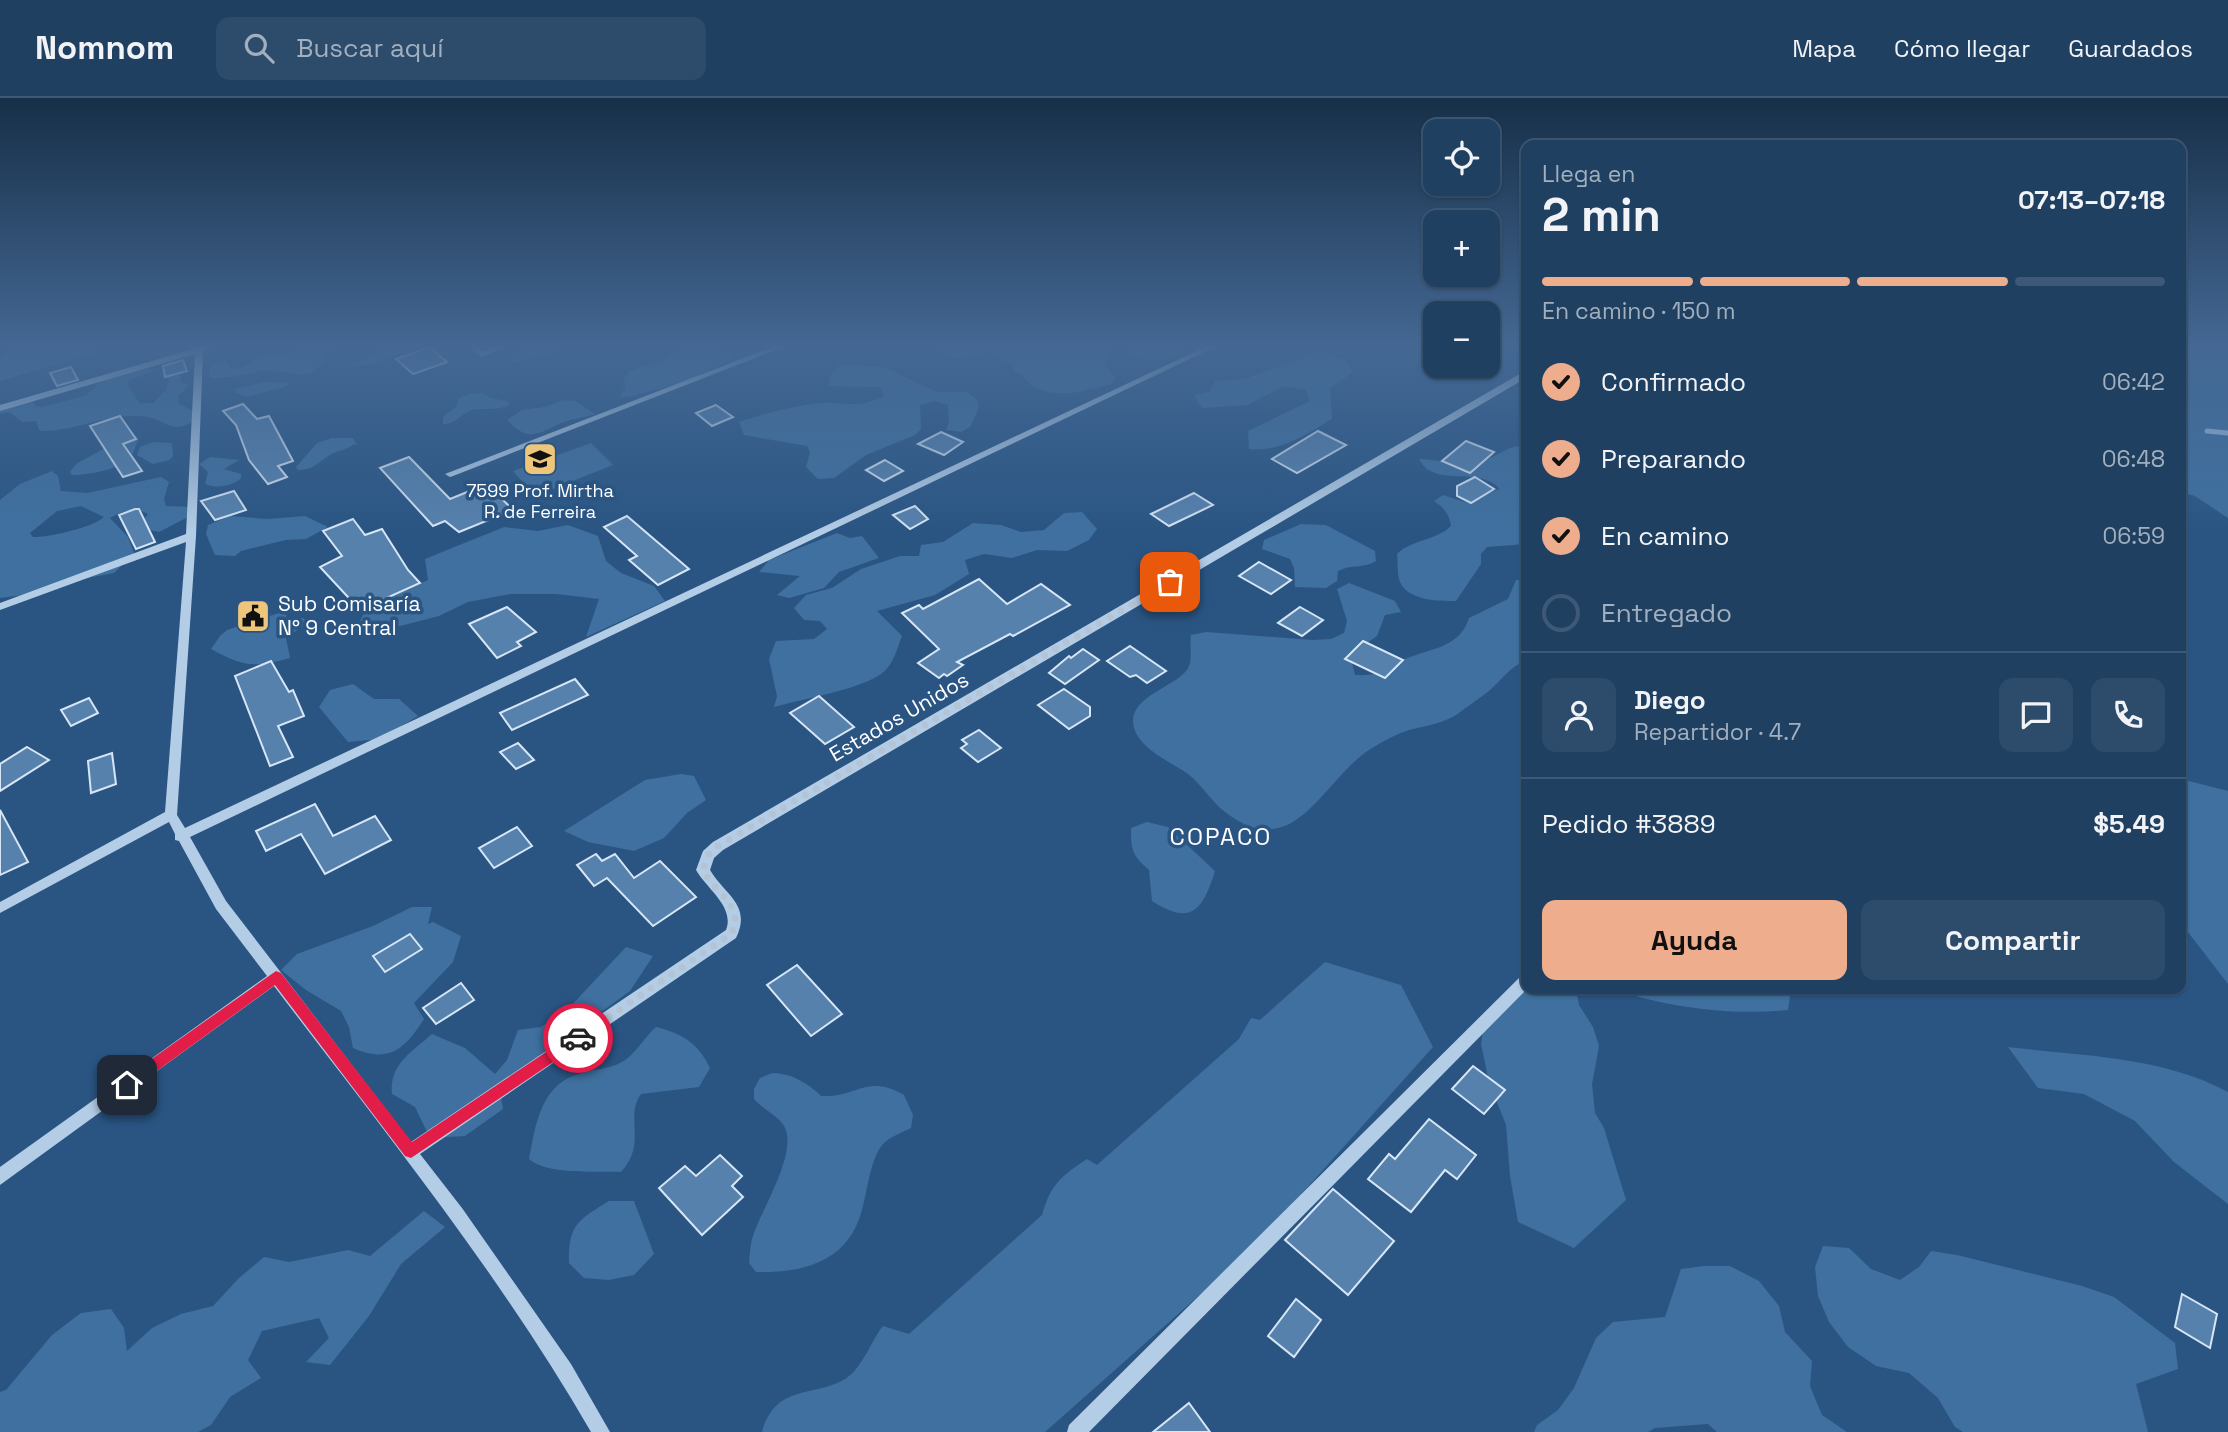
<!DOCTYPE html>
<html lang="es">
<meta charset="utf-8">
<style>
body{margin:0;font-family:"Space Grotesk",sans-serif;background:#2d4b6b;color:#f1f3f6;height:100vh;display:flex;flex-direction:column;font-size:26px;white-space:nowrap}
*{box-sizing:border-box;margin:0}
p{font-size:23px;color:#a2afbe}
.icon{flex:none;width:38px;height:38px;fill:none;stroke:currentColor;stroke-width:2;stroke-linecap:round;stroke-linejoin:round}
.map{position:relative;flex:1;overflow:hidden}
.side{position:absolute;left:1521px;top:42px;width:665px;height:854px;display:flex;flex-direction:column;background:#204062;border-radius:14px;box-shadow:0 2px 5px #0004,0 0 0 2px #3d5977}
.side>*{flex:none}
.controls{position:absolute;left:1423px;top:21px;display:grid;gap:14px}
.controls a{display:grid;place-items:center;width:77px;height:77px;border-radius:14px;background:#204062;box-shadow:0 2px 5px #0004,0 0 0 2px #3d5977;font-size:35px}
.pin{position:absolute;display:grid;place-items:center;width:60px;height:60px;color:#fff;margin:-30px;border-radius:14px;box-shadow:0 4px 10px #0006}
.courier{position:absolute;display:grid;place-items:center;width:70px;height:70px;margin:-35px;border:5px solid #e11d48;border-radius:50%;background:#fff;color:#222;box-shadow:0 2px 9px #0007}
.headline em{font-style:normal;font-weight:700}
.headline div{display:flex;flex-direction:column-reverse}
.headline{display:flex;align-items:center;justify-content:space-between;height:119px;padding:0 21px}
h1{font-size:46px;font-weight:700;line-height:52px}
.bar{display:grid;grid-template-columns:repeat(4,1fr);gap:10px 7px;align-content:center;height:84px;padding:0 21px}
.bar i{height:9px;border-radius:5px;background:#3d5977}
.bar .on{background:#eead8d}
.bar p{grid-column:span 4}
.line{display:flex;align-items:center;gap:18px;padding:0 21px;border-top:2px solid #3d5977}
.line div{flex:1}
.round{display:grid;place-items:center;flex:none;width:74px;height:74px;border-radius:14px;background:#2d4b6b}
ol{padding:0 21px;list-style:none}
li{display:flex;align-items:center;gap:21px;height:77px}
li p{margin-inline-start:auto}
li .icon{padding:7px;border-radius:50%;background:#eead8d;color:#111;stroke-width:4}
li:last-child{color:#a2afbe}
li i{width:38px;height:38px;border:4px solid #3d5977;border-radius:50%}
.cta{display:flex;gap:14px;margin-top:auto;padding:14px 21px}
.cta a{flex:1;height:80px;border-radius:14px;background:#eead8d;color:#111;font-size:28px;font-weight:700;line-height:80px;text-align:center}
.cta a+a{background:#2d4b6b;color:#f1f3f6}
header{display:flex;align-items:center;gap:42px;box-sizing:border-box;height:98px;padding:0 35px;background:#204062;border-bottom:2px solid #3d5977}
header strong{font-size:33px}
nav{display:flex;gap:38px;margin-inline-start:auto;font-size:24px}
.search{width:490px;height:63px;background:#2d4b6b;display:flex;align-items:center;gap:18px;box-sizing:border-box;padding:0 24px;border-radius:14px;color:#a2afbe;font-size:26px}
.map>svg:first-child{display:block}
</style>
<header>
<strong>Nomnom</strong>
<div class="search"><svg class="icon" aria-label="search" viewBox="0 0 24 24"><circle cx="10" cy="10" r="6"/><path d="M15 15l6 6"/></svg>Buscar aquí</div>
<nav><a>Mapa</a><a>Cómo llegar</a><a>Guardados</a></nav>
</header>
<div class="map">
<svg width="2228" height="1334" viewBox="0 0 2228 1334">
<rect width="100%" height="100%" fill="#2a5583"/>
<g fill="#3f709f" fill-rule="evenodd">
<path d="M15 247H96L98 248 96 254 0 283V261Z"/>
<path d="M297 247H353L321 256 322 265 312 275 305 277 266 272 230 279 210 280 209 271 215 264 225 262 231 271 244 269 263 257C276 259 282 258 294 253Z"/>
<path d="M388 247H424L371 266 349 269Z"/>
<path d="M528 247H577L514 265 510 258Z"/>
<path d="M689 247H716V251L728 255 733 261 684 284 633 298 619 299 625 290 624 279C633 267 652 268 665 261 674 257 679 250 689 247Z"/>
<path d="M939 247H1113L1105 266 1115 279 1112 286C1088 292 1059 302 1035 289 1026 285 1027 277 1014 273L1013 267 994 258 990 252C974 255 956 268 940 254Z"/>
<path d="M1125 247H1191C1175 265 1155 266 1133 257L1132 251Z"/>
<path d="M2181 247H2228V420L2195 398 2181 394Z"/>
<path d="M1320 253 1345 262 1353 274 1330 290 1332 321C1305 337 1281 354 1249 351L1248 333 1310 303 1306 292 1284 288 1247 307 1202 310 1194 297 1209 294 1215 283 1245 281Z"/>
<path d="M850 267 884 269 937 294H967L977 302 979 309 970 329 961 334 946 332 949 324 948 307 934 303 920 307 921 331 915 337 866 357 834 380 818 381 806 369 810 354 807 348 744 337 739 324C766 315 792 308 820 305 847 303 855 312 884 298L880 289 828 288 830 278 838 268Z"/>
<path d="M145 270 156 272 129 282 128 289 140 305H153L166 292 169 281 166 280 178 276 181 278V284L189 287 178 298V305L197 315 196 322C170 339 163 318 140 318 107 316 76 333 43 333L39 332 36 323 22 324 9 314 0 316V310L32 303 36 308 42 309 87 297 101 283Z"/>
<path d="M265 284 291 285 282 290 246 299 235 294V291Z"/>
<path d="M483 295 490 300 508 303 510 306C498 314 485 309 472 312 460 316 457 326 443 326V319L457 308 458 301 469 296Z"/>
<path d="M563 302 575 303 595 316C586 319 576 320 567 323 541 332 531 348 507 322L522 312 544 309Z"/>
<path d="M132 335 139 341C135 347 134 356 130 360 118 372 87 377 72 377L70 374 76 366Z"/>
<path d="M332 340H353L357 347 354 346C346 352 336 353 328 358 315 367 315 371 298 372L296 369 317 345Z"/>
<path d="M154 344 172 345 173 358 169 362 153 366 137 357 140 349Z"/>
<path d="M591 345 613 367 535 398 513 373Z"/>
<path d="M1520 348 1526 349V446L1487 449 1481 456V466L1456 503C1439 503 1408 503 1400 484 1397 477 1398 465 1397 456 1412 441 1436 443 1451 428 1449 415 1444 410 1434 403L1443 397 1471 406 1476 399 1500 391C1479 367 1434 391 1419 361 1442 362 1461 368 1485 362 1498 358 1506 349 1520 348Z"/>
<path d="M210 359 239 362 224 371 241 376V380C233 388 216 391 205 386L208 374 199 366Z"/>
<path d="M52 373 58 378 61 393 87 395 161 379 169 384 164 401 166 408 195 409 190 418 159 434 146 431 142 424 148 416C135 408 122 413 110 420L128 439 134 455 114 475 60 485 24 497 0 500V402L20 386ZM81 408 104 419C94 429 47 440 33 439L30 435 57 413Z"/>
<path d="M1082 414 1097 431 1089 442 1067 453 1037 452 1012 460 984 456 965 462 969 476 935 497 877 513 902 538C897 551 893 568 881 576 858 592 802 601 774 609L777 598 769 561 776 543 814 541 827 531 820 523 804 522 794 510 806 497 832 490 861 471 900 458H919L921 447 943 444 973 425 1001 427 1021 434 1044 432 1064 415Z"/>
<path d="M230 418 267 421 305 418 328 429 306 441 286 442 241 453 235 458 215 457 206 436 208 427Z"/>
<path d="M1301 426 1326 427 1375 453 1376 463C1363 471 1351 466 1338 473L1337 483 1326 490 1295 489 1294 470 1290 461 1262 451 1264 442Z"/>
<path d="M568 427 598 438 606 463 621 475 654 488 665 503 586 539 599 501 556 496H510L468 504 439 518 369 536 357 529 366 511 428 482 425 461 504 429 538 433Z"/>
<path d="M837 435 850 440 862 438 879 460 839 474 824 490 789 500 777 497 800 478 759 474 769 462Z"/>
<path d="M1516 482H1526V563C1511 567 1501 583 1489 593 1480 600 1469 607 1459 615 1445 625 1426 628 1409 632 1396 636 1378 646 1366 654 1321 686 1293 767 1225 714 1211 703 1202 687 1188 676 1170 663 1133 649 1133 622 1134 598 1173 589 1186 573 1194 564 1189 548 1191 537L1206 534 1313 542 1331 541 1344 535 1347 523 1337 491 1349 485 1395 503 1401 514 1385 517 1377 538 1354 554 1352 565 1355 577C1379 578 1381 573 1401 563 1427 550 1459 552 1469 520L1508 501Z"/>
<path d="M285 513 287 521 302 520 310 523 286 540 290 560C254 570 244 569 211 551L220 538 227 532Z"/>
<path d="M353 586 374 601H399L418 618 380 641 348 644 319 609 330 592Z"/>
<path d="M681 676 694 678 706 702 687 715 664 740 634 753 588 744 564 733 645 682Z"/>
<path d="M2181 681 2228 693V886L2181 825Z"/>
<path d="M1147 724 1168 729 1215 773C1203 811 1192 829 1152 803L1149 772C1132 757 1131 752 1131 730Z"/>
<path d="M412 809H432L428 826 433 824 461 838 453 864 414 905 424 921C405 951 389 966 353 950L349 929 341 913 306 892 281 872 297 856 373 828Z"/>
<path d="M626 849 653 858 630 893 604 912 567 930 532 967 499 988 503 1011 465 1038 430 1040 415 1009 392 996C389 966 412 954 432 936L465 950 495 976 507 962 518 932 541 929 568 911Z"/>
<path d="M1325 864 1401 887 1433 949 1256 1147 1045 1334H762C776 1285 813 1300 845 1281 863 1270 870 1244 883 1228L909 1236 1042 1117C1051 1086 1060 1079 1087 1061L1097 1067 1239 941 1251 920 1260 922Z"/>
<path d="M1526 891H1576L1579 907 1593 929 1599 948 1592 986 1595 1015 1604 1030 1626 1102 1574 1150 1518 1124 1510 1078 1506 1027 1489 984 1481 946 1484 926Z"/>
<path d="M1610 891H1791L1788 912C1726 918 1669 909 1610 891Z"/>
<path d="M656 929C683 936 698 945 710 970L699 989 641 996C624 1019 648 1045 621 1074 597 1073 547 1077 529 1061 536 1025 541 985 582 975 594 971 607 971 618 966 635 959 643 940 656 929Z"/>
<path d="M2008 949C2082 958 2162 958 2228 994V1106L2174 1064 2135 1023 2084 996 2038 990Z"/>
<path d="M772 975C791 975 808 985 821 998 857 1000 867 975 904 997L913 1017 911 1030C901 1035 886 1040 880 1050 870 1065 867 1095 862 1112 848 1164 804 1175 756 1174L749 1165C750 1156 750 1146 753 1138 761 1112 797 1057 785 1030 780 1018 762 1011 754 1001V991L760 980Z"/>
<path d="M609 1103H634L654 1156 634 1177 609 1182 584 1180 569 1165C568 1127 578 1122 609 1103Z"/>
<path d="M424 1113 445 1129 401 1166 369 1218 330 1267 306 1264 329 1240 319 1220 262 1233 248 1262 261 1280 230 1299 211 1327 198 1334H0V1294L6 1292 52 1237 81 1215 111 1211 124 1230 127 1253 152 1230 181 1216 213 1208 239 1180 264 1159 289 1164 348 1152 370 1158Z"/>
<path d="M1823 1148 1849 1150 1871 1171 1900 1182 1919 1169 1931 1153 1957 1157 2082 1188 2114 1199 2175 1245 2178 1271 2136 1286 2148 1334H1963L1955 1329 1938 1300 1909 1275 1876 1268 1848 1249 1829 1224 1818 1198 1815 1169Z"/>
<path d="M1704 1168H1730L1759 1183 1779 1208 1785 1234 1812 1263 1810 1288 1822 1317 1847 1334H1717L1708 1326 1655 1330 1648 1334H1534L1537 1327 1558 1312 1574 1290 1596 1240 1613 1224 1665 1219 1681 1171Z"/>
</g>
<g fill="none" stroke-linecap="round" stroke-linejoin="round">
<path stroke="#a9c8e6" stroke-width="5" d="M2207 333 2228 335"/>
</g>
<g fill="#5681ac" stroke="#d7e6f5" stroke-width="2">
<path d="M430 249 447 264 413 276 396 261Z"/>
<path d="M183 262 187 273 165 279 163 268Z"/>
<path d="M71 269 78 282 57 288 50 275Z"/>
<path d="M243 306 257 321 269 318 293 363 278 368 287 379 268 386 249 362 236 327 223 313Z"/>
<path d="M716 307 733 319 712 328 696 315Z"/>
<path d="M120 318 136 341 123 346 142 373 123 379 90 328Z"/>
<path d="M1318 333 1346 347 1297 375 1272 361Z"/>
<path d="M941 334 963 344 944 357 918 346Z"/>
<path d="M1466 343 1494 354 1470 375 1442 363Z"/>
<path d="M409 359 450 401 487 386 513 412 459 434 445 423 433 428 380 370Z"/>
<path d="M885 362 903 373 884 383 866 372Z"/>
<path d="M1475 379 1494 391 1471 405 1457 398V388Z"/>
<path d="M234 393 246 412 215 422 201 403Z"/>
<path d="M1194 395 1213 407 1169 428 1151 416Z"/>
<path d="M915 408 928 421 910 431 893 417Z"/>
<path d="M135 411H139L155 444 136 451 119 417Z"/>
<path d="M627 418 689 471 658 487 629 462 637 458 604 429Z"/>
<path d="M353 421 365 437 382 431 408 472 420 485 360 512 320 469 342 458 323 433Z"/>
<path d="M1259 464 1291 482 1271 496 1239 478Z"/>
<path d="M979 481 1007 506 1041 486 1070 507 1013 538 1010 536 957 564 963 567 947 578 944 576 939 580 918 565 939 551 902 515 919 507 923 511Z"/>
<path d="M507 509 536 534 517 544 521 548 497 560 469 526Z"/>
<path d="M1300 509 1323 522 1302 538 1278 525Z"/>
<path d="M1363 543 1403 562 1385 580 1345 561Z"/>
<path d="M1130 548 1166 573 1147 585 1136 577 1130 579 1107 563Z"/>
<path d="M1083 551 1099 562 1065 586 1049 575 1069 558 1071 560Z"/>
<path d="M271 563 289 594 293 592 304 618 278 628 293 659 270 668 235 578Z"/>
<path d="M575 581 588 597 512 632 500 615Z"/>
<path d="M1064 591 1090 609V618L1069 631 1038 607Z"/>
<path d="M819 598 854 629 825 646 790 615Z"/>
<path d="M89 600 98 615 71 628 61 612Z"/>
<path d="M979 632 1001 650 978 664 961 650 967 646 962 642Z"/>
<path d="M518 645 534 662 516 671 500 654Z"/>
<path d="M27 649 49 662 0 693V666Z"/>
<path d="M112 655 116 686 91 695 88 663Z"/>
<path d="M315 706 333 738 375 718 391 742 325 776 301 736 266 753 256 733Z"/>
<path d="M0 712 28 764 0 777Z"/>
<path d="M517 729 532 748 494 770 479 750Z"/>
<path d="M596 756 602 763 615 756 634 780 660 763 696 799 653 828 607 780 594 788 577 767Z"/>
<path d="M410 836 422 851 385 874 373 858Z"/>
<path d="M797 867 842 916 811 938 767 887Z"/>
<path d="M461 885 474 902 436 926 423 910Z"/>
<path d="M1473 968 1505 992 1484 1016 1452 991Z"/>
<path d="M1429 1021 1476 1057 1457 1081 1445 1072 1411 1114 1368 1081 1389 1056 1395 1061Z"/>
<path d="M720 1057 742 1078 732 1088 743 1099 702 1137 659 1090 685 1068 696 1078Z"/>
<path d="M1333 1091 1394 1143 1348 1197 1285 1142Z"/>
<path d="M2182 1196 2217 1216 2210 1250 2175 1229Z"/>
<path d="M1296 1201 1321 1222 1294 1259 1268 1238Z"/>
<path d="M1189 1305 1210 1334H1153Z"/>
</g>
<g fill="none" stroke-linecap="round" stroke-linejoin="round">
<g fill="#b4cde6" fill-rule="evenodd">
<path d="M207 247H219L203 253 196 438 177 717 185 730 1209 247H1219L190 739 226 803 411 1044 726 832C735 809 707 791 696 772L703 753 713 744 1523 274 1526 273V280L723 752 714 760 710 772C725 797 752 807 736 840L420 1056 462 1110 571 1266 610 1334H591C500 1176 384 1033 274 888L0 1087V1069L267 878 216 811 179 743 175 742V736L169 724 0 815V804L165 714 186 444 0 512V505L186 436 195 256 0 313V307Z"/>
<path d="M467 247H476L483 253 499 247H510L482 259Z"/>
<path d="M777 247H788L453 378 450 379 445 376Z"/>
<path d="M1526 876 1527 891 1089 1334H1067L1069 1327 1521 878Z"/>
</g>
</g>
<linearGradient id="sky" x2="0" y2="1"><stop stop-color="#172f48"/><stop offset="0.57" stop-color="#446893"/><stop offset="1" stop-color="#446893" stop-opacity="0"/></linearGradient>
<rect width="2228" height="434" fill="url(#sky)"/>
<path fill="#e11d48" d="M276 873 281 875 412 1044 573 936 578 934 585 940 583 944 411 1060 405 1058 275 887 132 991H122V982Z"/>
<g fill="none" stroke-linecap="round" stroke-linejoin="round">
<path stroke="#b4c4d4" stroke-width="7" stroke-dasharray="0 12.6" d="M578 940 731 836C747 809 713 793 703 772L708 757 718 748 1170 484"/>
</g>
<defs>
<g id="school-square" transform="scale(1.75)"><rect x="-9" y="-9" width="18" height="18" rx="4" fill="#edc67c" stroke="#2a5583"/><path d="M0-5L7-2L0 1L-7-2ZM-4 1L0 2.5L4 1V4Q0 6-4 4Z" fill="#111"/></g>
<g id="civic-square" transform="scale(1.75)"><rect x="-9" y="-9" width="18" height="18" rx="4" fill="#edc67c" stroke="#2a5583"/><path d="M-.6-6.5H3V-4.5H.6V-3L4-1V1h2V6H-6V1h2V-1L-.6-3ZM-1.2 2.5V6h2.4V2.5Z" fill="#111"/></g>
</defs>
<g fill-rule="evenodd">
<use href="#school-square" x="540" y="361"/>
<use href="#civic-square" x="253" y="518"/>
</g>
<g text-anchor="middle" stroke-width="7" stroke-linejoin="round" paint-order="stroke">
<g font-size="18" fill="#fff" stroke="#2a5583">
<text x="540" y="399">7599 Prof. Mirtha<tspan x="540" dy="21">R. de Ferreira</tspan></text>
</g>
<g font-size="21" fill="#fff" stroke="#2a5583" text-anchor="start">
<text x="278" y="513">Sub Comisaría<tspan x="278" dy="24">N° 9 Central</tspan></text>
</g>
<g font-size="21" fill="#fff" stroke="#2a5583">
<text transform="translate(899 619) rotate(-30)" y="7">Estados Unidos</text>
</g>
<g font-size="24" letter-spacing="2" fill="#fff" stroke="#2a5583">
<text x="1221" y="747">COPACO</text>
</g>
</g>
</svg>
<div class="controls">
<a><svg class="icon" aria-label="locate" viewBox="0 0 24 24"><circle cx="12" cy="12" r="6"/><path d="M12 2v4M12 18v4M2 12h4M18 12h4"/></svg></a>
<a>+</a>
<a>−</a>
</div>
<div class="pin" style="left:1170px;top:484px;background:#ea580c"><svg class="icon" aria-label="bag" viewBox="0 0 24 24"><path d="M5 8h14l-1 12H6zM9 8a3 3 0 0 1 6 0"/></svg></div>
<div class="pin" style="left:127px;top:987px;background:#1f2937"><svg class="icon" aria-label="home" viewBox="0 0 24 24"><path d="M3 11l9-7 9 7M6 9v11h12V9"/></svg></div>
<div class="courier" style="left:578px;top:940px"><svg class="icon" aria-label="car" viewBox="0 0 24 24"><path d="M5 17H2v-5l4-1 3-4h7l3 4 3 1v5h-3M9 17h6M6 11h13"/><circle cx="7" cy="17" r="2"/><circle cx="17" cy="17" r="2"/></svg></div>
<section class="side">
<div class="headline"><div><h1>2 min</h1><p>Llega en</p></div><em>07:13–07:18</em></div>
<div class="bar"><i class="on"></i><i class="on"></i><i class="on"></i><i></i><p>En camino · 150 m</p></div>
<ol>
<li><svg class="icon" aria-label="check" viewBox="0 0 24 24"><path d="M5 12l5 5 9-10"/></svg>Confirmado<p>06:42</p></li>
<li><svg class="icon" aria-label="check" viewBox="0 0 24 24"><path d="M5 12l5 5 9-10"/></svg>Preparando<p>06:48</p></li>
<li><svg class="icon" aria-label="check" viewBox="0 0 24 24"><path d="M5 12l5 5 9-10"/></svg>En camino<p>06:59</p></li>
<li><i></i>Entregado</li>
</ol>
<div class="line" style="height:126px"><a class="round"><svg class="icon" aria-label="person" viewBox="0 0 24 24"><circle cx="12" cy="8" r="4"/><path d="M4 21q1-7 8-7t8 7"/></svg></a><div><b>Diego</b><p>Repartidor · 4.7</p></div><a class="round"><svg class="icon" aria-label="chat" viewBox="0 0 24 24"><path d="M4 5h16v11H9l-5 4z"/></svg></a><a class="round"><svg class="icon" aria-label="phone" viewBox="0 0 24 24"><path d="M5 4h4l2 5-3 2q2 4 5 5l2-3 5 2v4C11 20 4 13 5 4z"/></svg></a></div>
<div class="line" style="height:91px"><div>Pedido #3889</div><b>$5.49</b></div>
<div class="cta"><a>Ayuda</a><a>Compartir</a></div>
</section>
</div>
